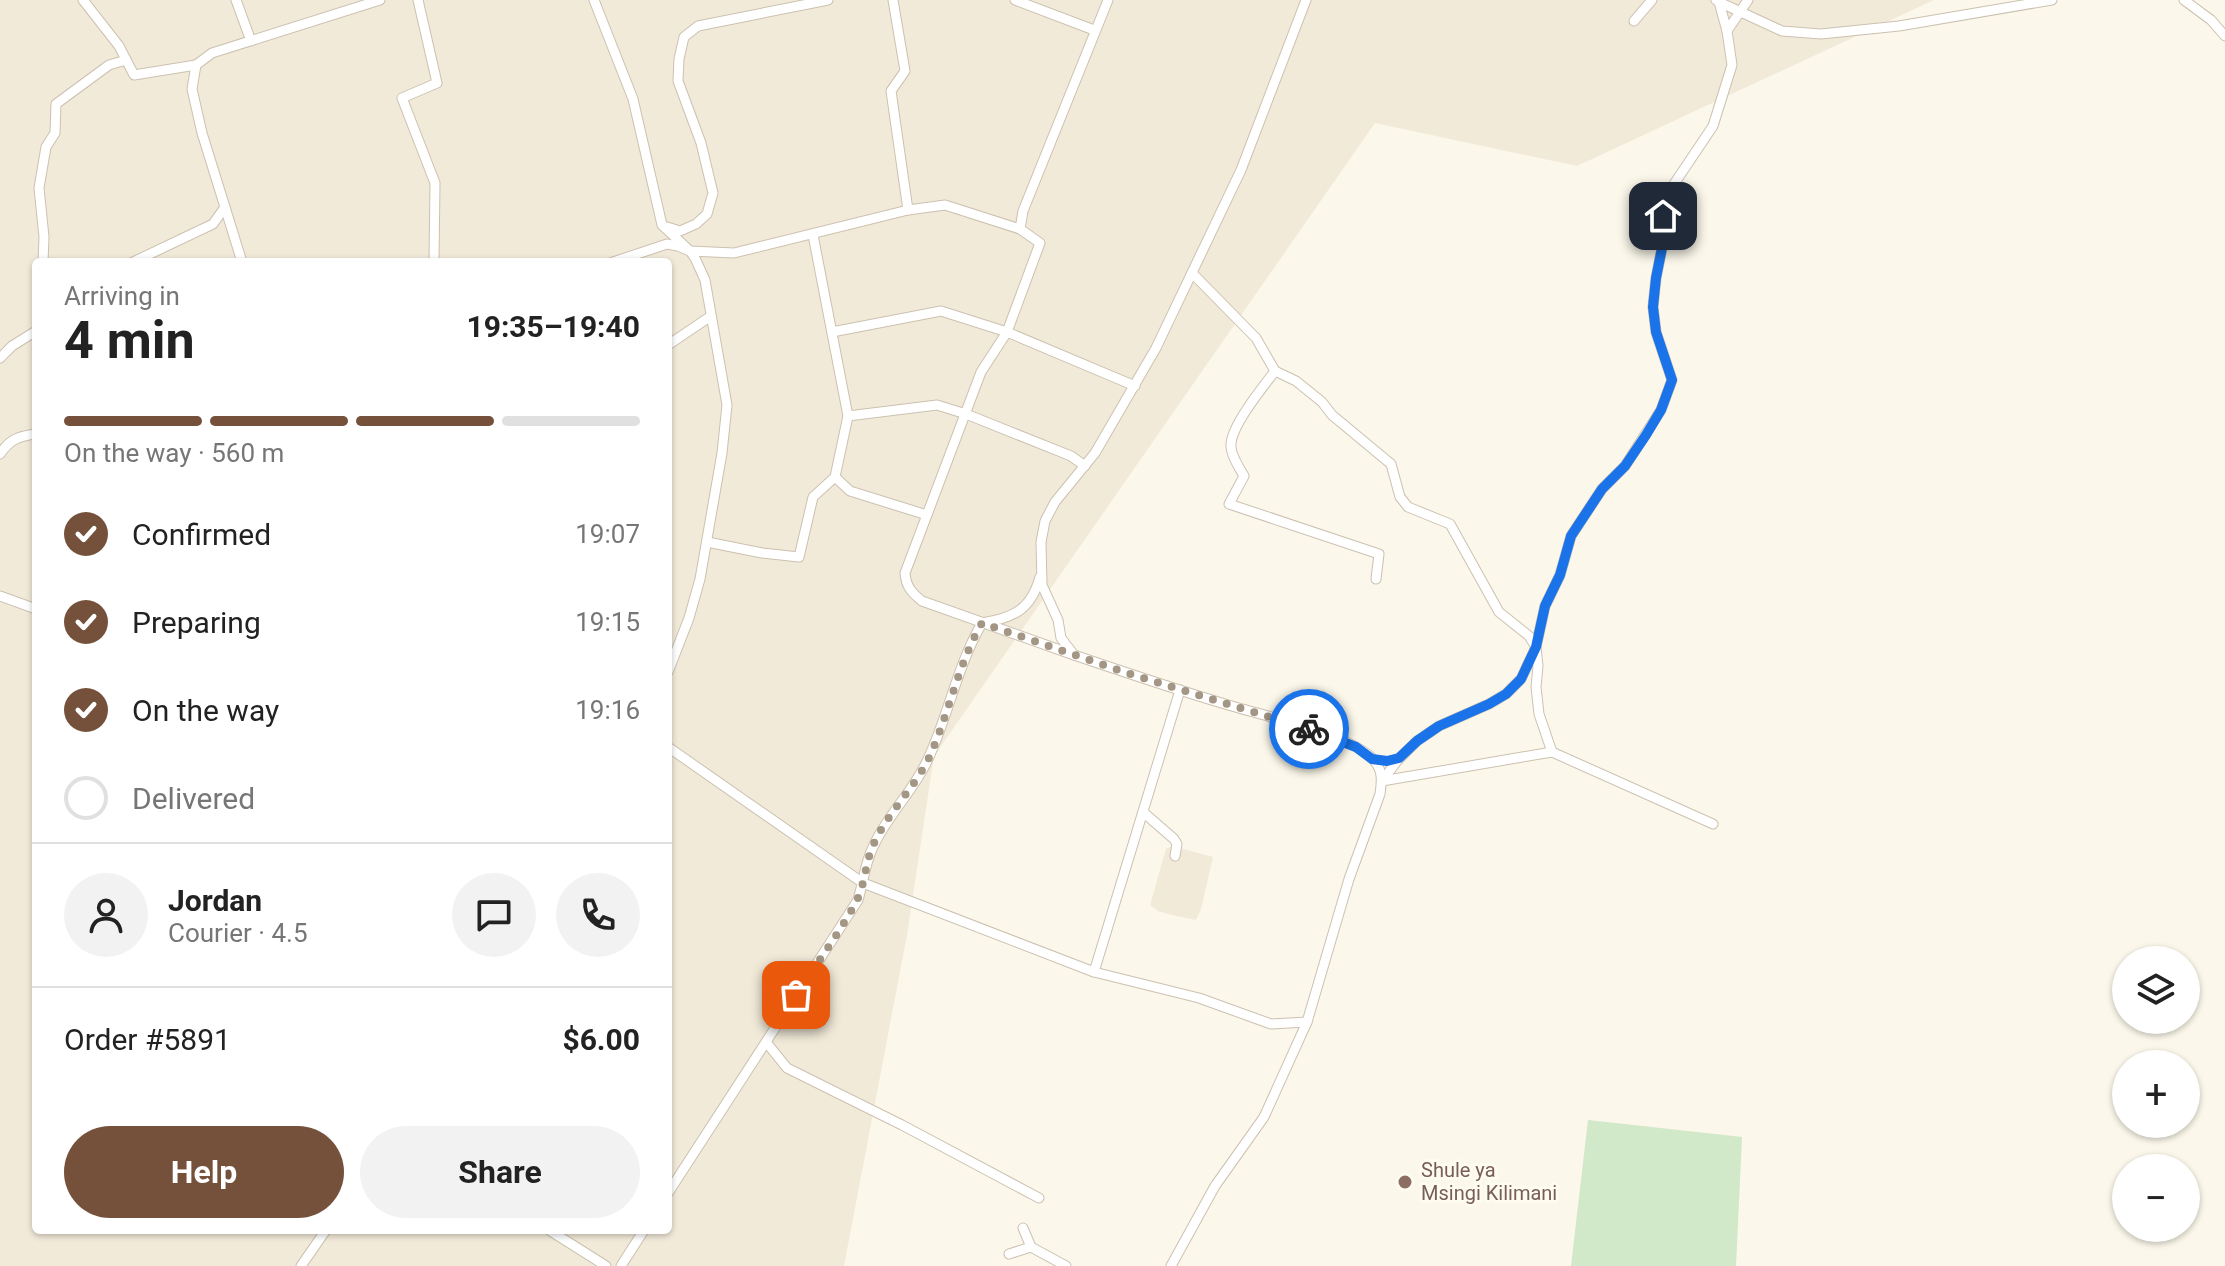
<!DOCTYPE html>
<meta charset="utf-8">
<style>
body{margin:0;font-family:Roboto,sans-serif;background:#f2f2f2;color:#222;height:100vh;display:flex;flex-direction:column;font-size:30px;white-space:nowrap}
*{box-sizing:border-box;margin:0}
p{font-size:26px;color:#767676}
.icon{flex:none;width:44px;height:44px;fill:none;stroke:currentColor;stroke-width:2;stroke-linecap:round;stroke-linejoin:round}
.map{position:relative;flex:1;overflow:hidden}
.drawer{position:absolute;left:32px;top:258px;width:640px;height:976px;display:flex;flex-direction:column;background:#fff;border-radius:8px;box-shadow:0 2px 6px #0004}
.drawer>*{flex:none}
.controls{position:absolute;left:2112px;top:946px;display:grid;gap:16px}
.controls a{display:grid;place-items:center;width:88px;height:88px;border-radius:50%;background:#fff;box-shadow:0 2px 6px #0004;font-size:40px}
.pin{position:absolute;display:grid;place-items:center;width:68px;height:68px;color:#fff;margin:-34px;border-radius:16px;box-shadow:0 4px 12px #0006}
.courier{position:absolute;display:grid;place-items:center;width:80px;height:80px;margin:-40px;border:6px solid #1a73e8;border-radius:50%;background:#fff;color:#222;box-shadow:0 2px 10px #0007}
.headline em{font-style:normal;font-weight:700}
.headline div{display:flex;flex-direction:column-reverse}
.headline{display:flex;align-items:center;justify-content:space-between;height:136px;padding:0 32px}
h1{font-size:52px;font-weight:700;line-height:60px}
.bar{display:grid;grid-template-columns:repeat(4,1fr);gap:12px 8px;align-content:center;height:96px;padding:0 32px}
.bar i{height:10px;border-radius:6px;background:#e0e0e0}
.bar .current{background:#75513b}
.bar p{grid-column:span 4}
.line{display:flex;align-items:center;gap:20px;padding:0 32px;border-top:2px solid #e0e0e0}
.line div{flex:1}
.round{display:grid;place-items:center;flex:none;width:84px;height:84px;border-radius:42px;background:#f2f2f2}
ol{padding:0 32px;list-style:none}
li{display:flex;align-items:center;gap:24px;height:88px}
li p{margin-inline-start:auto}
li .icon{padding:8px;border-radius:50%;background:#75513b;color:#fff;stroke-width:4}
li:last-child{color:#767676}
li i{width:44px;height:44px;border:4px solid #e0e0e0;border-radius:50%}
.action{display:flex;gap:16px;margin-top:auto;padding:16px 32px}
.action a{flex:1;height:92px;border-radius:48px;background:#75513b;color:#fff;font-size:32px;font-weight:700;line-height:92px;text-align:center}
.action a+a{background:#f2f2f2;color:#222}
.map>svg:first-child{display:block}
</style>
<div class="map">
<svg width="2225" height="1266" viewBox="0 0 2225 1266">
<rect width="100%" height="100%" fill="#fbf7ea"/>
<g fill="#f2ead9" fill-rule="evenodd">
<path d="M0 0H1934L1577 166 1375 123 934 756 907 935 844 1266H0ZM36 262H668V1230H36Z"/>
<path d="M1172 846 1213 857 1201 909 1196 920 1172 915 1158 911 1150 905 1166 849Z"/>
</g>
<path fill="#d1e8c9" d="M1588 1120 1742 1137 1736 1266H1571Z"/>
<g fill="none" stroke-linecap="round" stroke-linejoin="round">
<g stroke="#ccc1b0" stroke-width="11">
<g id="street">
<path d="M83 0 119 46 134 75 196 65"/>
<path d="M236 0 251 41"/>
<path d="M418 0 437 83 402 98 435 183 434 262"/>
<path d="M594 0 633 99 662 225 690 251 734 253 908 210 945 205 1020 229"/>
<path d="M893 0 905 71 891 91 908 210"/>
<path d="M1015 0 1094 30"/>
<path d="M2184 0 2211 20 2225 36"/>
<path d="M1719 2 1782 31 1821 34 1899 26 2052 0"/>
<path d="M1634 21 1652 0"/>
<path d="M1727 31 1748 0"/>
<path d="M667 227 680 231 696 224 707 214 713 193 701 143 678 81 679 59 684 37 698 26 828 0"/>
<path d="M43 262 44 237 39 188 46 147 55 133 56 104 109 65 126 60"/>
<path d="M133 262 213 224 225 207"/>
<path d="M242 262 202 133 192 89 196 65 212 53 380 0"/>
<path d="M613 262 667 244 678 246 690 251 695 258 705 280 727 405 722 453 700 579 689 618 668 672"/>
<path d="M1192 273 1256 338 1275 371C1263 387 1229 428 1231 447 1232 458 1239 467 1244 476L1229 504 1379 554 1376 579"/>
<path d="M832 332 941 311 1007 332 1135 386"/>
<path d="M668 345 711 316"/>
<path d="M0 358 12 346 36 331"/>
<path d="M1275 371 1296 381 1322 402 1332 415 1391 464 1400 497 1408 507 1450 524 1499 612 1529 636 1536 647 1538 666 1536 687 1539 714 1552 752"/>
<path d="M848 416 937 405 966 414 1071 456 1085 466"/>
<path d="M0 454C10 439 19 436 36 434"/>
<path d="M835 477 850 491 927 515"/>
<path d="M707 542 762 553 799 557 813 497 835 477 848 416 813 235"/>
<path d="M0 596 36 609"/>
<path d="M1074 655 922 601C912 593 906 587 905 573L981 372 1007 332 1040 243 1020 229 1023 211 1108 0"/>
<path d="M1180 690 1094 972 1199 998 1271 1024 1307 1022"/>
<path d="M668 747 863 883 1094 972"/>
<path d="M1382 781 1397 761 1417 741 1439 726 1489 704 1506 694 1521 679 1536 647 1545 606 1560 575 1571 536 1602 489 1625 466 1661 410 1672 380 1656 332 1653 307 1656 278 1664 238 1663 216 1670 190 1713 126 1732 65 1727 31 1719 2 1716 0"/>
<path d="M1382 781 1552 752 1713 824"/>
<path d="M1143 812 1174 839 1177 844 1175 856"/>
<path d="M766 1042 787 1068 902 1125 1039 1198"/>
<path d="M668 1193 858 900C863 883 865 863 873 847 887 815 914 791 928 759 949 714 957 666 982 623 1013 618 1031 610 1040 577"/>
<path d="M1023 1228 1031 1247 1066 1266"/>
<path d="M549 1230 606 1266"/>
<path d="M1009 1254 1031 1247"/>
<path d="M301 1266 326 1230"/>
<path d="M621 1266 644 1230"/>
<path d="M1171 1266 1215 1186 1264 1117 1307 1022 1349 879 1380 794C1382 780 1383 770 1373 759 1349 734 1260 715 1225 704 1174 689 1124 672 1074 655L1061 638 1058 620 1042 585 1041 542 1045 521 1055 502 1095 453 1156 348 1241 170 1306 0"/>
</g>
</g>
<use href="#street" stroke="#fff" stroke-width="9"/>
</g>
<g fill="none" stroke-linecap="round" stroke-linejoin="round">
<path stroke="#a39685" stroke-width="8" stroke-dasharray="0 14.4" d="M796 995C816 964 839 934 856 902 865 885 865 865 872 848 885 816 912 791 928 760 949 715 957 666 982 623L1127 673 1309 729"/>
<path stroke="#1a73e8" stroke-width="10" d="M1309 729 1356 747 1372 759 1387 761 1399 758 1417 741 1439 726 1489 704 1506 694 1521 679 1536 647 1545 606 1560 575 1571 536 1602 489 1625 466 1646 435 1661 410 1672 380 1656 332 1653 307 1656 278 1664 238 1663 216"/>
</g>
<circle fill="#8d6e63" stroke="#fefbf0" stroke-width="3" cx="1405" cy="1182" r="8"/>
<g text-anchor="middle" stroke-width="6" stroke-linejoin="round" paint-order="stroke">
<g font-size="20" fill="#785e54" stroke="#fefbf0" text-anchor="start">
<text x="1421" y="1177">Shule ya<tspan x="1421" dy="23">Msingi Kilimani</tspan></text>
</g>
</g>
</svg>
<div class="controls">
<a><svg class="icon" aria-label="layers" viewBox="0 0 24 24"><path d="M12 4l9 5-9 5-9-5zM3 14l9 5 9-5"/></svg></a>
<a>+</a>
<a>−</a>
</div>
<div class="pin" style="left:796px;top:995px;background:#ea580c"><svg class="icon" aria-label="bag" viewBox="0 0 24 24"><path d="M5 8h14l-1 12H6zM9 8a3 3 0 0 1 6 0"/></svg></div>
<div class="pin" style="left:1663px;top:216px;background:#1f2937"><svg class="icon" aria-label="home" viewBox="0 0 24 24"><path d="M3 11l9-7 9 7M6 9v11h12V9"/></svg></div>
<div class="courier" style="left:1309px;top:729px"><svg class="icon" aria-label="bike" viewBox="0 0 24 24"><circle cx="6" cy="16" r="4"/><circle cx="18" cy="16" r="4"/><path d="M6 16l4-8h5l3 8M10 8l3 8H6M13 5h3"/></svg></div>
<section class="drawer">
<div class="headline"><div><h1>4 min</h1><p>Arriving in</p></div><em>19:35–19:40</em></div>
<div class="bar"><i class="current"></i><i class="current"></i><i class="current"></i><i></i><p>On the way · 560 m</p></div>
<ol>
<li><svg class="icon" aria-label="check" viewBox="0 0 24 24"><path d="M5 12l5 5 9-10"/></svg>Confirmed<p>19:07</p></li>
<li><svg class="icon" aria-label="check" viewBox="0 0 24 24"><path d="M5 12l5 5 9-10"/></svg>Preparing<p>19:15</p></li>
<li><svg class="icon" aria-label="check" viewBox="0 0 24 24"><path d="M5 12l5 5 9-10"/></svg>On the way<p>19:16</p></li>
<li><i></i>Delivered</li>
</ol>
<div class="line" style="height:144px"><a class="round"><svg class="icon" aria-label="person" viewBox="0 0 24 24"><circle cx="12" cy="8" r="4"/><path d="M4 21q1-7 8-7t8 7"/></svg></a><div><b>Jordan</b><p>Courier · 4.5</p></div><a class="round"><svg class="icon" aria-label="chat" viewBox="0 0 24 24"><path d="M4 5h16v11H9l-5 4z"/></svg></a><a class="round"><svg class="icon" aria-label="phone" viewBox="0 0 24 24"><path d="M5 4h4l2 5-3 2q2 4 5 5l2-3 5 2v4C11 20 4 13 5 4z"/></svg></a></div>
<div class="line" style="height:104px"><div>Order #5891</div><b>$6.00</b></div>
<div class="action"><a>Help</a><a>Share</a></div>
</section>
</div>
